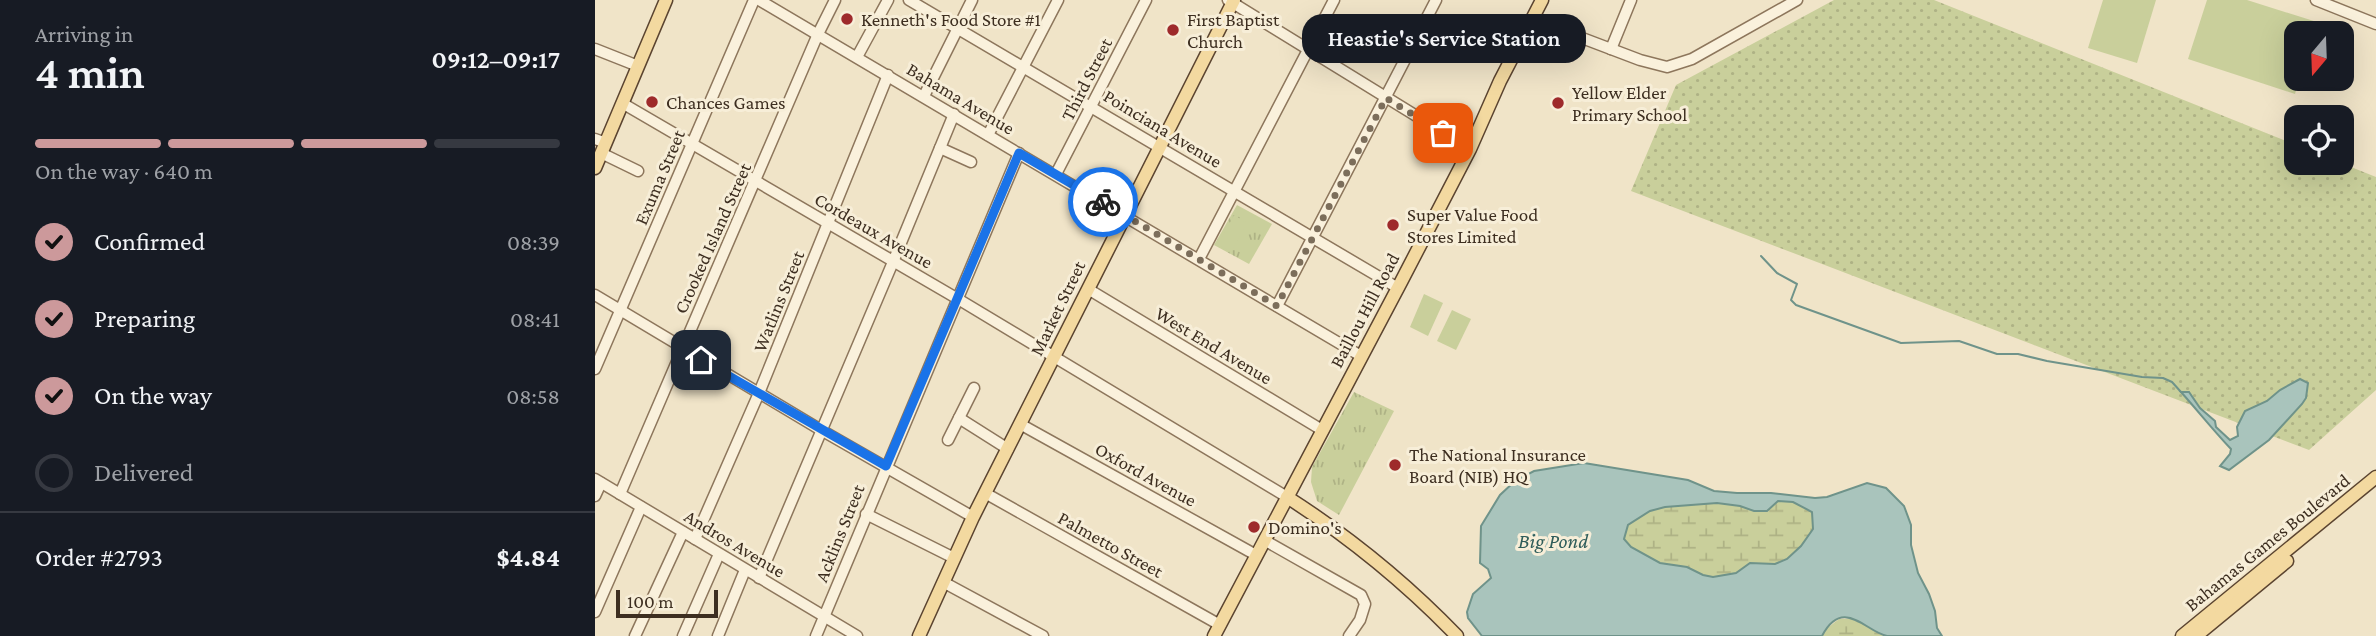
<!DOCTYPE html>
<meta charset="utf-8">
<style>
body{margin:0;font-family:"Crimson Pro",serif;background:#20242c;color:#f1f3f6;height:100vh;display:flex;flex-direction:column;font-size:26px;white-space:nowrap}
*{box-sizing:border-box;margin:0}
p{font-size:23px;color:#9ea1a6}
.icon{flex:none;width:38px;height:38px;fill:none;stroke:currentColor;stroke-width:2;stroke-linecap:round;stroke-linejoin:round}
.map{position:relative;flex:1;overflow:hidden}
.sheet{display:flex;flex-direction:column;background:#171b24;width:595px}
.sheet>*{flex:none}
.needle{width:46px;rotate:199deg}
.controls{position:absolute;left:1689px;top:21px;display:grid;gap:14px}
.controls a{display:grid;place-items:center;width:70px;height:70px;border-radius:14px;background:#171b24;box-shadow:0 7px 28px #0002;font-size:35px}
.scale{position:absolute;left:21px;bottom:18px;width:102px;box-sizing:border-box;padding-left:7px;border:4px solid #3d2e20;border-top:0;font-size:19px;line-height:24px;white-space:nowrap;color:#3d2e20;-webkit-text-stroke:5px #f7eed8;paint-order:stroke}
.pin{position:absolute;display:grid;place-items:center;width:60px;height:60px;color:#fff;margin:-30px;border-radius:14px;box-shadow:0 4px 10px #0006}
.courier{position:absolute;display:grid;place-items:center;width:70px;height:70px;margin:-35px;border:5px solid #1a73e8;border-radius:50%;background:#fff;color:#222;box-shadow:0 2px 9px #0007}
.bubble{position:absolute;height:49px;border-radius:21px;background:#171b24;box-shadow:0 7px 28px #0002;font-size:23px;font-weight:600;line-height:49px;text-align:center}
.head em{font-style:normal;font-weight:600}
.head div{display:flex;flex-direction:column-reverse}
.head{display:flex;align-items:center;justify-content:space-between;height:119px;padding:0 35px}
h1{font-size:46px;font-weight:600;line-height:52px}
.bar{display:grid;grid-template-columns:repeat(4,1fr);gap:10px 7px;align-content:center;height:84px;padding:0 35px}
.bar i{height:9px;border-radius:5px;background:#363941}
.bar .current{background:#cc999b}
.bar p{grid-column:span 4}
.line{display:flex;align-items:center;gap:18px;padding:0 35px;border-top:2px solid #363941}
.line div{flex:1}
ol{padding:0 35px;list-style:none}
li{display:flex;align-items:center;gap:21px;height:77px}
li p{margin-inline-start:auto}
li .icon{padding:7px;border-radius:50%;background:#cc999b;color:#111;stroke-width:4}
li:last-child{color:#9ea1a6}
li i{width:38px;height:38px;border:4px solid #363941;border-radius:50%}
main{display:flex;flex:1;min-height:0}
.map>svg:first-child{display:block}
</style>
<main>
<section class="sheet">
<div class="head"><div><h1>4 min</h1><p>Arriving in</p></div><em>09:12–09:17</em></div>
<div class="bar"><i class="current"></i><i class="current"></i><i class="current"></i><i></i><p>On the way · 640 m</p></div>
<ol>
<li><svg class="icon" aria-label="check" viewBox="0 0 24 24"><path d="M5 12l5 5 9-10"/></svg>Confirmed<p>08:39</p></li>
<li><svg class="icon" aria-label="check" viewBox="0 0 24 24"><path d="M5 12l5 5 9-10"/></svg>Preparing<p>08:41</p></li>
<li><svg class="icon" aria-label="check" viewBox="0 0 24 24"><path d="M5 12l5 5 9-10"/></svg>On the way<p>08:58</p></li>
<li><i></i>Delivered</li>
</ol>
<div class="line" style="height:91px"><div>Order #2793</div><b>$4.84</b></div>
</section>
<div class="map">
<svg width="1781" height="636" viewBox="0 0 1781 636">
<defs>
<pattern id="grass-dots" width="8" height="8" patternUnits="userSpaceOnUse" patternTransform="scale(1.75)"><rect width="8" height="8" fill="#c9cf9b"/><path d="M2 2h.1M6 6h.1" fill="none" stroke="#aeb285" stroke-width="1.8" stroke-linecap="round"/></pattern>
<pattern id="wetland-marsh" width="20" height="14" patternUnits="userSpaceOnUse" patternTransform="scale(1.75)"><rect width="20" height="14" fill="#c9cf9b"/><path d="M1 5h8M5 5V1M11 12h8M15 12V8" fill="none" stroke="#aeb285"/></pattern>
<pattern id="park-tufts" width="24" height="20" patternUnits="userSpaceOnUse" patternTransform="scale(1.75)"><rect width="24" height="20" fill="#c9cf9b"/><path d="M3 7l-1-3M5 7V3M7 7l1-3M15 17l-1-3M17 17v-4M19 17l1-3" fill="none" stroke="#aeb285"/></pattern>
</defs>
<rect width="100%" height="100%" fill="#f0e4c8"/>
<path fill="url(#grass-dots)" d="M1239 0H1339L1701 145V163H1746L1781 177V390L1714 450 1036 191 1081 85Z"/>
<g fill="url(#wetland-marsh)">
<path d="M1183 501 1198 502 1218 512V529L1206 546 1192 559 1180 564 1155 563 1141 573 1118 577 1108 576 1092 567 1065 563 1036 547 1029 539 1033 525 1055 511 1070 507 1122 503 1145 506 1159 511H1172Z"/>
<path d="M1244 619H1262L1289 636H1227L1230 630Z"/>
</g>
<g fill="url(#park-tufts)">
<path d="M642 205 677 224 654 264 619 245Z"/>
<path d="M759 392 799 411 744 515 722 501 716 482 717 467Z"/>
</g>
<g fill="#c9cf9b">
<path d="M1508 0H1561L1542 63 1493 48Z"/>
<path d="M1612 0H1652L1722 22 1719 33H1701V79H1704L1700 94 1593 59Z"/>
<path d="M639 215 652 223 636 252 623 245Z"/>
<path d="M829 294 848 303 833 336 815 327Z"/>
<path d="M857 310 876 319 861 350 842 341Z"/>
</g>
<g fill="#a9c4bc" stroke="#6f938a" stroke-width="2" fill-rule="evenodd">
<path d="M1705 379 1713 383 1711 398 1707 404 1674 440 1634 470 1625 466 1635 454 1636 449C1618 430 1603 411 1586 392H1594L1605 408 1620 421 1621 427 1635 440 1643 436 1642 427 1650 411 1672 401 1685 390Z"/>
<path d="M989 463 1093 480 1119 491 1142 493H1176L1220 498 1232 497 1272 483 1291 488 1309 506 1316 525V545L1323 573 1334 594 1340 611 1342 628 1347 636C1329 636 1309 636 1292 636 1271 632 1248 596 1227 636H887L873 618 872 612 878 594 896 578 893 569 885 563 886 526 905 495 920 481 939 471ZM1183 501 1198 502 1217 512 1218 529 1206 546 1192 559 1180 564 1155 563 1141 573 1118 577 1108 575 1092 567 1065 563 1036 547 1029 539 1033 525 1055 511 1070 507 1122 503 1145 506 1159 511H1172Z"/>
</g>
<g fill="none" stroke-linecap="round" stroke-linejoin="round">
<path stroke="#6f938a" stroke-width="2" d="M1166 256 1182 273 1202 284 1196 300 1201 305 1306 343 1364 341 1402 354H1423L1452 361 1547 377 1568 378 1577 382 1586 392"/>
<g stroke="#8d765c" stroke-width="13">
<g id="minor">
<path d="M164 0 766 356"/>
<path d="M314 0 803 288"/>
<path d="M633 0 875 149"/>
<path d="M1721 0 1781 24"/>
<path d="M937 19 1045 60 1072 67 1097 59 1202 0"/>
<path d="M0 49 43 66"/>
<path d="M1016 49 1036 0"/>
<path d="M262 57 293 0"/>
<path d="M329 96 377 0"/>
<path d="M27 103 363 299 692 497"/>
<path d="M393 135 463 0"/>
<path d="M0 139 11 143"/>
<path d="M345 148 376 162"/>
<path d="M6 153 43 171"/>
<path d="M461 174 551 0"/>
<path d="M604 259 739 0"/>
<path d="M493 289 727 430"/>
<path d="M0 295 226 430 378 517"/>
<path d="M682 306 841 0"/>
<path d="M0 369 159 0"/>
<path d="M364 418 413 449"/>
<path d="M425 424 661 555"/>
<path d="M353 440 379 388"/>
<path d="M0 479 262 636"/>
<path d="M390 493 625 625"/>
<path d="M25 494 223 34 240 0"/>
<path d="M0 496 6 483"/>
<path d="M271 514 359 558"/>
<path d="M100 539 164 393 293 75"/>
<path d="M669 540 766 595 770 604 765 620 754 636"/>
<path d="M164 578 298 262 359 114"/>
<path d="M348 582 448 636"/>
<path d="M0 612 46 507"/>
<path d="M40 636 88 532"/>
<path d="M88 636 124 554"/>
<path d="M123 636 150 570"/>
<path d="M221 636 424 153"/>
</g>
</g>
<g stroke="#5b4430" stroke-width="15">
<g id="major">
<path d="M0 168 71 0"/>
<path d="M692 497C756 538 809 581 862 636"/>
<path d="M324 636 378 517 639 0"/>
<path d="M619 636 806 282 875 149 905 81 947 0"/>
<path d="M1587 636 1781 477"/>
<path d="M1601 636 1692 561"/>
</g>
</g>
<use href="#minor" stroke="#faf1dc" stroke-width="10"/>
<use href="#major" stroke="#f3d9a0" stroke-width="12"/>
</g>
<g fill="none" stroke-linecap="round" stroke-linejoin="round">
<path stroke="#7c6e5b" stroke-width="7" stroke-dasharray="0 12.6" d="M508 202 682 306 791 98 848 133"/>
<path stroke="#1a73e8" stroke-width="9" d="M106 360 291 466 424 153 508 202"/>
</g>
<g fill="#9e2a2b" stroke="#f7eed8" stroke-width="2.5">
<circle cx="252" cy="19" r="7"/>
<circle cx="578" cy="30" r="7"/>
<circle cx="57" cy="102" r="7"/>
<circle cx="963" cy="103" r="7"/>
<circle cx="798" cy="225" r="7"/>
<circle cx="800" cy="465" r="7"/>
<circle cx="659" cy="527" r="7"/>
</g>
<g text-anchor="middle" stroke-width="6" stroke-linejoin="round" paint-order="stroke">
<g font-size="19" fill="#3d2e20" stroke="#f7eed8" text-anchor="start">
<text x="266" y="26">Kenneth's Food Store #1</text>
<text x="592" y="26">First Baptist<tspan x="592" dy="22">Church</tspan></text>
<text x="977" y="99">Yellow Elder<tspan x="977" dy="22">Primary School</tspan></text>
<text x="71" y="109">Chances Games</text>
<text x="812" y="221">Super Value Food<tspan x="812" dy="22">Stores Limited</tspan></text>
<text x="814" y="461">The National Insurance<tspan x="814" dy="22">Board (NIB) HQ</tspan></text>
<text x="673" y="534">Domino's</text>
</g>
<g font-size="19" fill="#3d2e20" stroke="#f7eed8">
<text transform="translate(491 79) rotate(-63)" y="7">Third Street</text>
<text transform="translate(366 98) rotate(31)" y="7">Bahama Avenue</text>
<text transform="translate(568 128) rotate(31)" y="7">Poinciana Avenue</text>
<text transform="translate(64 177) rotate(-67)" y="7">Exuma Street</text>
<text transform="translate(279 230) rotate(30)" y="7">Cordeaux Avenue</text>
<text transform="translate(117 238) rotate(-66)" y="7">Crooked Island Street</text>
<text transform="translate(183 301) rotate(-68)" y="7">Watlins Street</text>
<text transform="translate(462 308) rotate(-64)" y="7">Market Street</text>
<text transform="translate(769 310) rotate(-62)" y="7">Baillou Hill Road</text>
<text transform="translate(619 345) rotate(31)" y="7">West End Avenue</text>
<text transform="translate(551 474) rotate(29)" y="7">Oxford Avenue</text>
<text transform="translate(244 533) rotate(-68)" y="7">Acklins Street</text>
<text transform="translate(1672 542) rotate(-39)" y="7">Bahamas Games Boulevard</text>
<text transform="translate(140 543) rotate(31)" y="7">Andros Avenue</text>
<text transform="translate(516 544) rotate(29)" y="7">Palmetto Street</text>
</g>
<g font-size="21" font-style="italic" fill="#2f5d5a" stroke="#f7eed8">
<text x="958" y="548">Big Pond</text>
</g>
</g>
</svg>
<div class="controls">
<a><svg class="needle" viewBox="-14 -14 28 28"><path d="M0-13l5 13h-10z" fill="#e53935"/><path d="M0 13l5-13h-10z" fill="#9ea1a6"/></svg></a>
<a><svg class="icon" aria-label="locate" viewBox="0 0 24 24"><circle cx="12" cy="12" r="6"/><path d="M12 2v4M12 18v4M2 12h4M18 12h4"/></svg></a>
</div>
<div class="scale">100 m</div>
<div class="pin" style="left:848px;top:133px;background:#ea580c"><svg class="icon" aria-label="bag" viewBox="0 0 24 24"><path d="M5 8h14l-1 12H6zM9 8a3 3 0 0 1 6 0"/></svg></div>
<div class="pin" style="left:106px;top:360px;background:#1f2937"><svg class="icon" aria-label="home" viewBox="0 0 24 24"><path d="M3 11l9-7 9 7M6 9v11h12V9"/></svg></div>
<div class="courier" style="left:508px;top:202px"><svg class="icon" aria-label="bike" viewBox="0 0 24 24"><circle cx="6" cy="16" r="4"/><circle cx="18" cy="16" r="4"/><path d="M6 16l4-8h5l3 8M10 8l3 8H6M13 5h3"/></svg></div>
<div class="bubble" style="left:707px;top:14px;width:284px">Heastie's Service Station</div>
</div>
</main>
